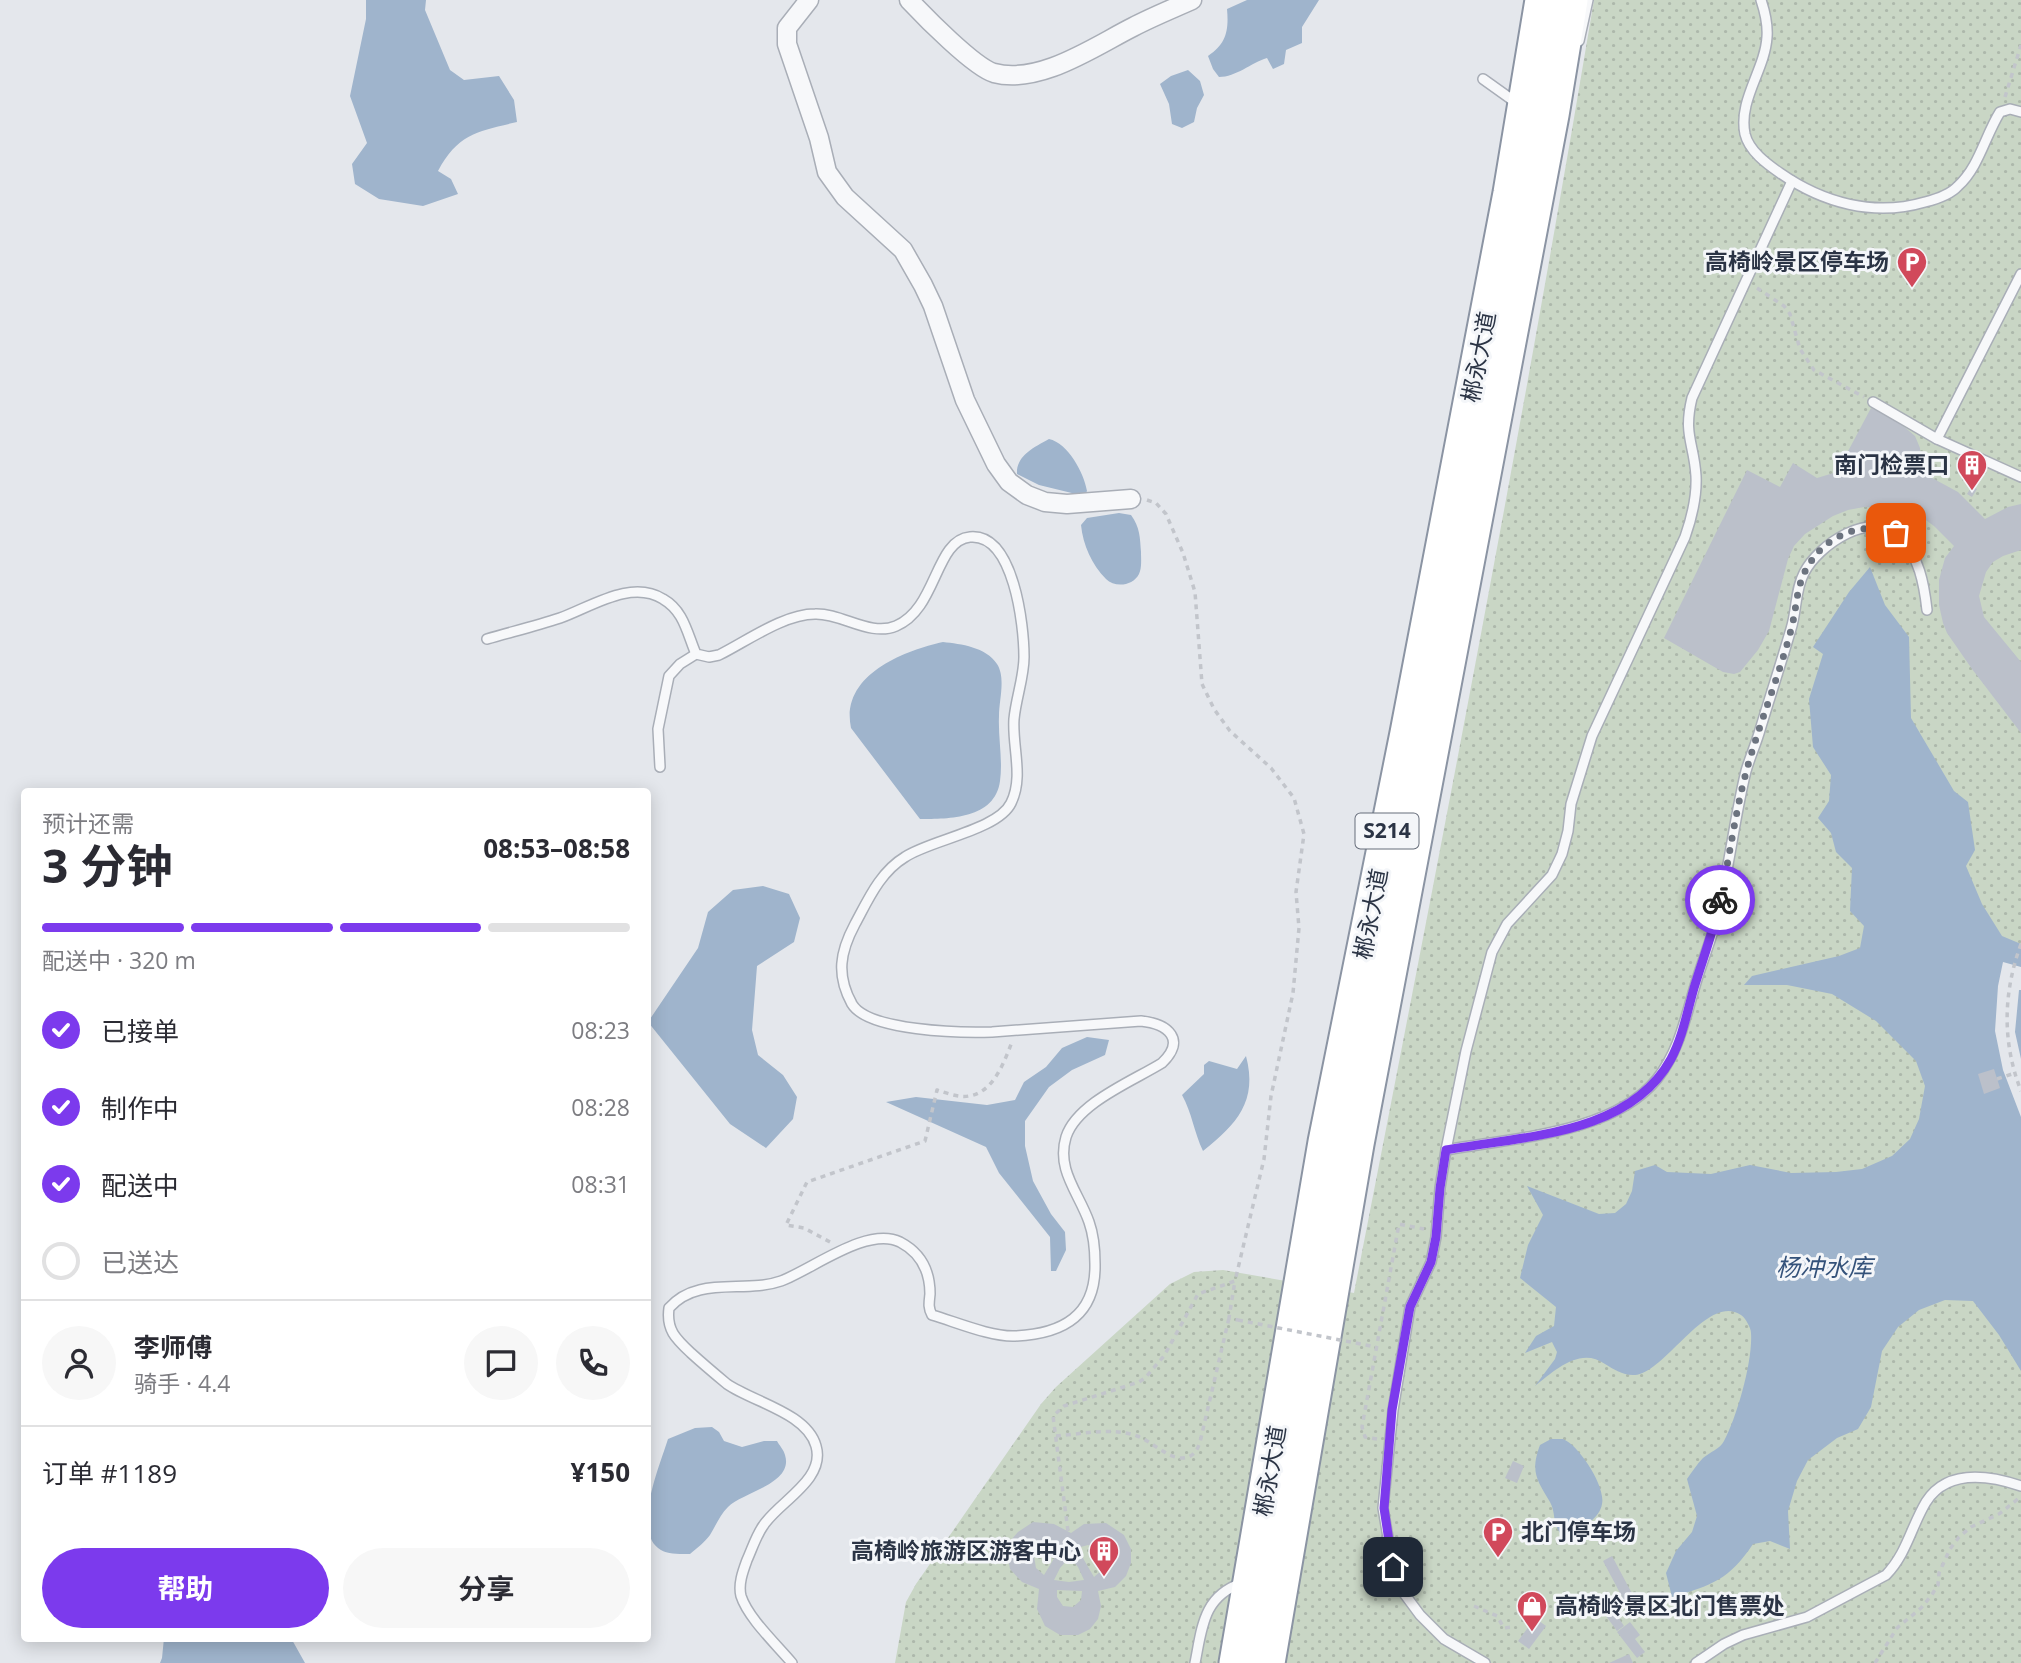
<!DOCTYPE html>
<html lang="zh">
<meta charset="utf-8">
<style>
body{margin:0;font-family:"Open Sans","Noto Sans SC",sans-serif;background:#f7f7f7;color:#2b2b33;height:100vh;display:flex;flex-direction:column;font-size:26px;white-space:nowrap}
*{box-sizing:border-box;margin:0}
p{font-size:23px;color:#7c7c81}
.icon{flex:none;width:38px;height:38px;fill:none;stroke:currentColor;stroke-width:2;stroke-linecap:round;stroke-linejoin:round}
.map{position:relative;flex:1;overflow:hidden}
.side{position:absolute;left:21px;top:788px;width:630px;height:854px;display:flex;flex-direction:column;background:#fff;border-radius:7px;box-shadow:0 4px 18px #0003}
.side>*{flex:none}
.pin{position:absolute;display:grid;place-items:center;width:60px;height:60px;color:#fff;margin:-30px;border-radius:14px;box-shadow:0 4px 10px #0006}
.courier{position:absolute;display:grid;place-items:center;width:70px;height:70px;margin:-35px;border:5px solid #7c3aed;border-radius:50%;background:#fff;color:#222;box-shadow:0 2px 9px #0007}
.overview em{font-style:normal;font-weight:700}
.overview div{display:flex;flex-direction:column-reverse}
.overview{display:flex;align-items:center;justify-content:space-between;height:119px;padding:0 21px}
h1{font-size:46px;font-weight:700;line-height:52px}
.bar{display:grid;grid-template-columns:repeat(4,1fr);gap:10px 7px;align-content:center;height:84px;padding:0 21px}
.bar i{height:9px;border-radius:5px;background:#e1e1e2}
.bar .on{background:#7c3aed}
.bar p{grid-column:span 4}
.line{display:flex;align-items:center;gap:18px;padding:0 21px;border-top:2px solid #e1e1e2}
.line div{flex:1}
.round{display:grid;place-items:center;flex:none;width:74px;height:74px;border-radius:37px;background:#f7f7f7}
ol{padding:0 21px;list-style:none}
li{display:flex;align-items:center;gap:21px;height:77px}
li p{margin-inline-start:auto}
li .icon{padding:7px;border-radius:50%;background:#7c3aed;color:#fff;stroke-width:4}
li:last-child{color:#7c7c81}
li i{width:38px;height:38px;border:4px solid #e1e1e2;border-radius:50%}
.action{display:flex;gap:14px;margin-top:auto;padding:14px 21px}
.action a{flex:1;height:80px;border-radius:42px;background:#7c3aed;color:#fff;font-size:28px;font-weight:700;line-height:80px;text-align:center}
.action a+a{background:#f7f7f7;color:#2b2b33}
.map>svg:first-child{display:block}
</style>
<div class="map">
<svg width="2021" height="1663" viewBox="0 0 2021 1663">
<defs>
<pattern id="park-dots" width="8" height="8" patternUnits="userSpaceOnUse" patternTransform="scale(1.75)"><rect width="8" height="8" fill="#c9d6c5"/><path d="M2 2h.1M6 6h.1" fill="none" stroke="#adb8ab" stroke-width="1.8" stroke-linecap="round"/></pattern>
</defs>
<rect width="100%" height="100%" fill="#e4e7ec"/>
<path fill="url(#park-dots)" d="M1594 0H2021V1663H895L906 1602 916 1584 1041 1404 1056 1387 1170 1284 1194 1272 1223 1270 1354 1293C1438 863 1522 432 1594 0Z"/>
<g fill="#9fb4cc">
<path d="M366 0H426L425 10 450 70 464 80 499 76 514 100 517 122C479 131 458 133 438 171L451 179 458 194 423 206 379 199 355 184 352 164 367 143 350 96 366 19Z"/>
<path d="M1247 0H1319L1302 27V43L1286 50 1284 64 1273 69 1267 58C1251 63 1236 77 1219 77L1213 69 1208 56C1226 44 1229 31 1227 9Z"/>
<path d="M1188 70 1200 81 1204 95 1197 108 1194 122 1182 128 1172 124 1169 104 1160 84 1171 76Z"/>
<path d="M1049 439C1068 443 1084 473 1087 491L1084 496 1039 485 1017 474C1016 455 1035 447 1049 439Z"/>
<path d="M1119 513 1131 515C1140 527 1140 538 1141 552 1141 559 1142 568 1139 574 1133 586 1115 588 1106 579 1092 565 1083 545 1081 525L1087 518Z"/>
<path d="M1870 567 1885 605 1909 637 1911 718 1954 791 1968 802 1975 850 1966 866 1982 904 2002 936 2021 944V1371L1999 1335 1973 1301 1945 1300 1919 1310 1898 1327 1882 1351 1871 1407 1858 1429 1837 1438 1808 1460 1797 1481 1788 1511 1790 1549 1770 1541 1753 1544C1729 1580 1712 1585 1672 1597L1666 1573 1676 1551 1692 1532 1697 1516 1687 1479C1692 1472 1697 1464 1703 1458 1710 1452 1720 1449 1724 1441 1737 1417 1753 1360 1751 1333 1751 1328 1745 1317 1741 1315 1708 1292 1665 1373 1635 1375 1624 1376 1613 1369 1605 1364 1580 1346 1554 1371 1535 1386L1555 1359 1557 1352 1552 1342 1525 1353 1536 1336 1554 1326 1556 1307 1520 1278 1528 1245 1543 1215 1527 1186 1599 1214 1615 1213 1626 1204 1632 1191 1635 1171 1655 1165 1667 1172 1711 1174 1750 1165 1791 1173 1836 1172 1862 1169 1892 1156 1910 1139 1919 1119 1925 1086 1916 1061 1876 1021 1832 994 1787 985H1744L1752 976 1839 956 1860 948 1864 926 1850 911 1852 868 1836 852 1831 833 1818 818 1829 801 1831 775 1813 747 1809 699 1823 654 1813 647 1849 592Z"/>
<path d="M943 642C961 644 986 647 997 664 1006 678 999 700 999 716 998 738 1003 760 1000 781 995 819 949 819 920 819L851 728C840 676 902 651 943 642Z"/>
<path d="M763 886 789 894 800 918 794 942 757 966 752 1030 758 1055 783 1075 797 1097 793 1119 766 1148 730 1124 648 1022 698 948 708 912 733 890Z"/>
<path d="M1087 1037 1109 1040 1105 1055 1072 1070 1049 1087 1025 1121V1146L1033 1181 1051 1214 1065 1232 1066 1250 1056 1271H1051L1050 1237 999 1173 986 1147 886 1102 916 1097 987 1105 1015 1100 1024 1082 1046 1067 1062 1048Z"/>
<path d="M1246 1056C1258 1101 1237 1124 1203 1151 1194 1132 1192 1113 1182 1095L1204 1074V1065L1209 1061 1237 1069Z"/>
<path d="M712 1427 719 1432 724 1441 742 1447 764 1441H777C779 1445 784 1450 785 1455 794 1484 743 1492 728 1507 720 1515 716 1525 710 1535 705 1542 697 1548 690 1554 680 1554 666 1555 658 1548 633 1528 660 1465 668 1439L695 1428Z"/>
<path d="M1551 1439C1552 1439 1562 1439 1563 1439 1579 1445 1606 1487 1602 1504 1601 1511 1596 1517 1590 1522 1582 1531 1572 1533 1560 1533 1552 1521 1556 1513 1550 1502 1537 1480 1530 1472 1540 1445Z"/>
<path d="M164 1638H291L305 1663H160L162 1658Z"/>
</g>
<path fill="#e4e7ec" d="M2003 962 2021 967V990H2019L2015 1032 2021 1059V1117L2003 1070 1995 1031 1998 986Z"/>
<g fill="#bbc0ca" fill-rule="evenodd">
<path d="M1871 408 1895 419 1915 436 1920 448 1921 472 1958 492 1985 519 2008 507 2021 504V550L2003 556 1993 562 1986 572 1979 596 1984 617 2021 662V733L1972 669 1947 633 1943 623 1939 605V580L1945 558 1954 546 1934 526 1916 513 1901 508 1864 507 1848 510 1833 516 1805 534 1794 546 1788 559 1769 631 1758 650 1740 672 1734 674 1723 672 1664 638 1747 470 1780 487 1793 463 1817 478 1837 472Z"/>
<path d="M1972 486 1977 489 1972 497 1967 494Z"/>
<path d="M1994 1069 2000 1088 1984 1094 1978 1074Z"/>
<path d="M1513 1461 1524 1466 1517 1483 1505 1478Z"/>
<path d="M1033 1522 1054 1524 1071 1533 1084 1524 1106 1523 1124 1535 1131 1549V1563L1126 1576 1115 1587 1098 1591 1101 1606 1098 1619 1090 1629 1078 1635H1060L1045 1626 1037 1609 1039 1589 1022 1582 1010 1569 1008 1559 1011 1540 1018 1532ZM1051 1544 1061 1547 1044 1575 1036 1568 1034 1556 1041 1547ZM1088 1545 1099 1549 1104 1559 1102 1570 1094 1577 1077 1548ZM1070 1557 1078 1567 1084 1580 1069 1582 1054 1580 1060 1568ZM1057 1590 1082 1591 1081 1600 1073 1607 1063 1606 1057 1597Z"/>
<path d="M1612 1556 1636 1601 1627 1606 1603 1561Z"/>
<path d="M1614 1611 1624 1626 1617 1631 1606 1616Z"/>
<path d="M1535 1618 1546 1626 1529 1649 1518 1641Z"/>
<path d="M1630 1622 1640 1635 1635 1639 1645 1652 1637 1658 1617 1632Z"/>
<path d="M1629 1654 1633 1663H1609Z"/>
</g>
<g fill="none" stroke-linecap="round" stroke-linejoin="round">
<g stroke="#a9aeb7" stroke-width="12">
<g id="lane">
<path d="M1761 0C1765 12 1768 24 1767 37 1765 70 1738 100 1745 134 1749 151 1767 164 1780 173 1823 203 1874 217 1925 202 1937 199 1950 195 1958 186 1979 167 1985 136 2000 112L2010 109 2021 112"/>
<path d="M1579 41 1588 0"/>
<path d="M1483 79 1518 104"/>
<path d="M1873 402 1937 439 2021 477"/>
<path d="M1937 439 2021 274"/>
<path d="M487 639C511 632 536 626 560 618 591 607 631 579 663 599 684 611 687 633 696 654L709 657 719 655C747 641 784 614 815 614 842 613 870 637 896 626 937 609 935 540 970 537 1014 533 1024 626 1024 657 1024 677 1016 698 1014 719 1012 746 1024 777 1011 803 998 830 930 840 905 857 880 872 868 900 855 924 840 952 836 975 852 1004 868 1031 961 1033 992 1032L1141 1021C1169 1024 1186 1040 1162 1063 1133 1081 1077 1103 1066 1137 1056 1170 1079 1193 1089 1222 1094 1236 1095 1250 1095 1264 1096 1316 1062 1334 1015 1336 991 1337 956 1322 932 1315 928 1308 929 1303 930 1294 930 1271 921 1253 900 1242 867 1226 813 1269 781 1281 744 1294 698 1275 669 1308 666 1330 676 1339 691 1353 702 1363 715 1374 727 1384 753 1402 807 1413 816 1446 826 1480 778 1502 763 1526 756 1536 752 1549 747 1560 743 1571 738 1584 741 1596 748 1618 777 1645 792 1663"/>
<path d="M660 767 658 729 669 676 680 664 696 654"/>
<path d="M1446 1150C1510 1138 1613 1134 1657 1079 1679 1051 1685 1019 1695 986 1701 965 1710 943 1716 921 1729 871 1734 820 1746 771 1750 757 1756 744 1760 730 1770 697 1781 663 1791 629 1797 610 1795 590 1804 573 1818 545 1872 508 1900 537 1919 557 1924 583 1927 610"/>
<path d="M1195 1663C1202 1628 1203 1596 1242 1583"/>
<path d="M1485 1663 1444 1639 1420 1615 1403 1592 1393 1567 1383 1508 1393 1410 1410 1307 1431 1262 1436 1237 1440 1188 1446 1150 1466 1051 1492 952 1507 924 1552 875 1562 854 1568 831 1571 804 1592 736 1685 537C1692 517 1697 497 1696 476 1694 443 1683 435 1692 398L1792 181"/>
<path d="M1696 1663 1724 1644 1743 1635 1807 1617 1886 1575C1907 1553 1911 1527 1926 1502 1947 1469 1988 1475 2021 1486"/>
</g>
</g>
<g stroke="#a9aeb7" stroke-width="21">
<g id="street">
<path d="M809 0 787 28V44L819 138 827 172 845 197 903 250 923 285 933 306 965 400 996 464 1009 482 1027 495 1045 502 1067 504 1131 499"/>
<path d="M909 0C925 17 974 67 994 73 1040 85 1095 46 1133 27 1152 17 1172 9 1192 0"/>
</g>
</g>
<g stroke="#8b94a3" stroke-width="37">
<g id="highway">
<path d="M1236 1663 1325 1142 1407 733 1510 193 1542 0"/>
<path d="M1268 1663 1357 1144 1552 115 1571 0"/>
</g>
</g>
<g stroke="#c2c5cb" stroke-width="3.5" stroke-dasharray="5 5" stroke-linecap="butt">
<path d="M2005 97 2021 45"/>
<path d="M1757 288 1784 306 1790 314 1800 349 1814 370 1864 397"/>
<path d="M1147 500 1156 503 1166 514 1183 553 1195 592 1202 684 1214 709 1230 731 1271 768 1294 798 1304 834 1296 892 1299 928 1293 993 1271 1096 1264 1159 1235 1281"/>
<path d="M2021 944C2003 993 2002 1042 2021 1091"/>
<path d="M1997 1079 2015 1073"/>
<path d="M830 1242 804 1228 786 1225 807 1182 925 1141 937 1090C947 1093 959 1098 969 1096 994 1092 1004 1062 1012 1042"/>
<path d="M1056 1436C1082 1434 1112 1427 1137 1436 1151 1441 1166 1457 1181 1458 1192 1458 1197 1452 1200 1442L1229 1318"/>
<path d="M1377 1439 1365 1437 1362 1427 1399 1224 1424 1229"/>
<path d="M1068 1531 1053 1416 1064 1406 1139 1382 1145 1378 1164 1356 1198 1294 1235 1281 1229 1318 1238 1320"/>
<path d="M1474 1606 1497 1616 1504 1628 1512 1627"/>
<path d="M1875 1663 1897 1628 1921 1608 1931 1596 1938 1585 1939 1573 1950 1549 1959 1537 1971 1527 1999 1514 2018 1499"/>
</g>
<use href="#lane" stroke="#f7f8fa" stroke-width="9"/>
<use href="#street" stroke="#f7f8fa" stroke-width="18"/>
<use href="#highway" stroke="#fff" stroke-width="33"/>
<path stroke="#c2c5cb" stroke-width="3.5" stroke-dasharray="5 5" stroke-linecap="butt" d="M1238 1320 1376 1347"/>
</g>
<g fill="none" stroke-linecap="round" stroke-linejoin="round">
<path stroke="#6c737f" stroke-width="7" stroke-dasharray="0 12.6" d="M1720 900C1730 856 1735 812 1747 769 1760 721 1780 674 1792 626 1798 600 1796 582 1812 560 1829 534 1868 520 1896 533"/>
<path stroke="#7c3aed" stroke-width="9" d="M1393 1567 1384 1508 1392 1410 1410 1307 1431 1262 1436 1237 1440 1188 1446 1150C1521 1136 1629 1136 1671 1059 1683 1036 1687 1012 1694 988 1703 958 1714 930 1720 900"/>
</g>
<defs>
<g id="parking-pin" transform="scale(1.575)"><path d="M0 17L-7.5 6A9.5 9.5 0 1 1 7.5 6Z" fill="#d1495b" stroke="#f4f6f9"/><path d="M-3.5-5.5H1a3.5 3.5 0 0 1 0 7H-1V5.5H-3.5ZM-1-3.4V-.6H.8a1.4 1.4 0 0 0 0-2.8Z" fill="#fff"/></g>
<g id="building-pin" transform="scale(1.575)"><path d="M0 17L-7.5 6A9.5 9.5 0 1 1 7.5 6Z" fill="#d1495b" stroke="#f4f6f9"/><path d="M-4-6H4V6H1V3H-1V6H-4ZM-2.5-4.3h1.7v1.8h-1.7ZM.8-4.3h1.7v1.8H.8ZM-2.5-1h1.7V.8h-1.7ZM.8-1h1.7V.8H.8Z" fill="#fff"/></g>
<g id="shop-pin" transform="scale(1.575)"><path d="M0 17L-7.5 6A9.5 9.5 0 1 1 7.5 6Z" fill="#d1495b" stroke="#f4f6f9"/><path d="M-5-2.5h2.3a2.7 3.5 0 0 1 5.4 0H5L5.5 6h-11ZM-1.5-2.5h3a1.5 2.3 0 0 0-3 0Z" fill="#fff"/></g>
</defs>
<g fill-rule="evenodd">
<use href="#parking-pin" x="1912" y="262"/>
<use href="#building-pin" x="1972" y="465"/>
<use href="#parking-pin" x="1498" y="1532"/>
<use href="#building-pin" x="1104" y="1551"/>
<use href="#shop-pin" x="1532" y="1606"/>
</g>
<g text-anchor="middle" stroke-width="6" stroke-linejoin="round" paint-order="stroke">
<rect fill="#f4f6f9" stroke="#676e7b" stroke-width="2" x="1355.5" y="813.5" width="63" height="35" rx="5"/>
<g font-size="21" font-weight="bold" fill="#2b3445">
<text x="1387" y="838">S214</text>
</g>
<g font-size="23" font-weight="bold" fill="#2b3445" stroke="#f4f6f9" text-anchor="end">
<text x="1889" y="270">高椅岭景区停车场</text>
<text x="1949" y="473">南门检票口</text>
<text x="1521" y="1540" text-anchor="start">北门停车场</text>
<text x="1081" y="1559">高椅岭旅游区游客中心</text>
<text x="1555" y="1614" text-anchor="start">高椅岭景区北门售票处</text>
</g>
<g font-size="23" fill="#2b3445" stroke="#f4f6f9">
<text transform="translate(1479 357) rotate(-79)" y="8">郴永大道</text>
<text transform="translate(1371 914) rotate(-79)" y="8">郴永大道</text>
<text transform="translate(1270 1471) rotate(-80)" y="8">郴永大道</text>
</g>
<g font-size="24" font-style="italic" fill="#34527a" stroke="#f4f6f9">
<text x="1824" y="1276">杨冲水库</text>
</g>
</g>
</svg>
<div class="pin" style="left:1896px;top:533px;background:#ea580c"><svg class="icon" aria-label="bag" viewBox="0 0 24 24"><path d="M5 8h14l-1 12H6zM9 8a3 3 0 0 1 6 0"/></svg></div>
<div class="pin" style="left:1393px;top:1567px;background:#1f2937"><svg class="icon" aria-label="home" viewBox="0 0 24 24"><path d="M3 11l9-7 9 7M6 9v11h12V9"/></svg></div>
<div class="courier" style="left:1720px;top:900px"><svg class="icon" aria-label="bike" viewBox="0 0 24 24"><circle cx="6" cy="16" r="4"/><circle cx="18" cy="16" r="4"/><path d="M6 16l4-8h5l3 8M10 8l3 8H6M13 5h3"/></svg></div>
<section class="side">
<div class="overview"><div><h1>3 分钟</h1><p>预计还需</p></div><em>08:53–08:58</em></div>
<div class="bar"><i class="on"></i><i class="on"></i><i class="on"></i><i></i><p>配送中 · 320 m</p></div>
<ol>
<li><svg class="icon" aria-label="check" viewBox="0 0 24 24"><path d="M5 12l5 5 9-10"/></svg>已接单<p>08:23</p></li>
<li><svg class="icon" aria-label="check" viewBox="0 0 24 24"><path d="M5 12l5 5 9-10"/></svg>制作中<p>08:28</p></li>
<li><svg class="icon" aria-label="check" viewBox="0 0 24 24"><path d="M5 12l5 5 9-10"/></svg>配送中<p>08:31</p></li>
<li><i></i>已送达</li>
</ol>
<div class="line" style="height:126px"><a class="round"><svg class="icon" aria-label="person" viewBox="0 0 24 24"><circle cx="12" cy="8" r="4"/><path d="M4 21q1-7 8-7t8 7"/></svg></a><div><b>李师傅</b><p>骑手 · 4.4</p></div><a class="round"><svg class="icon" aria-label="chat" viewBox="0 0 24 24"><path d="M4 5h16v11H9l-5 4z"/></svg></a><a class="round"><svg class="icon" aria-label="phone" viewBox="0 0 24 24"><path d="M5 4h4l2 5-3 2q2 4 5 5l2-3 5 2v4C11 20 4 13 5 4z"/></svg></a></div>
<div class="line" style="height:91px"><div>订单 #1189</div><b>¥150</b></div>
<div class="action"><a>帮助</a><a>分享</a></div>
</section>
</div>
